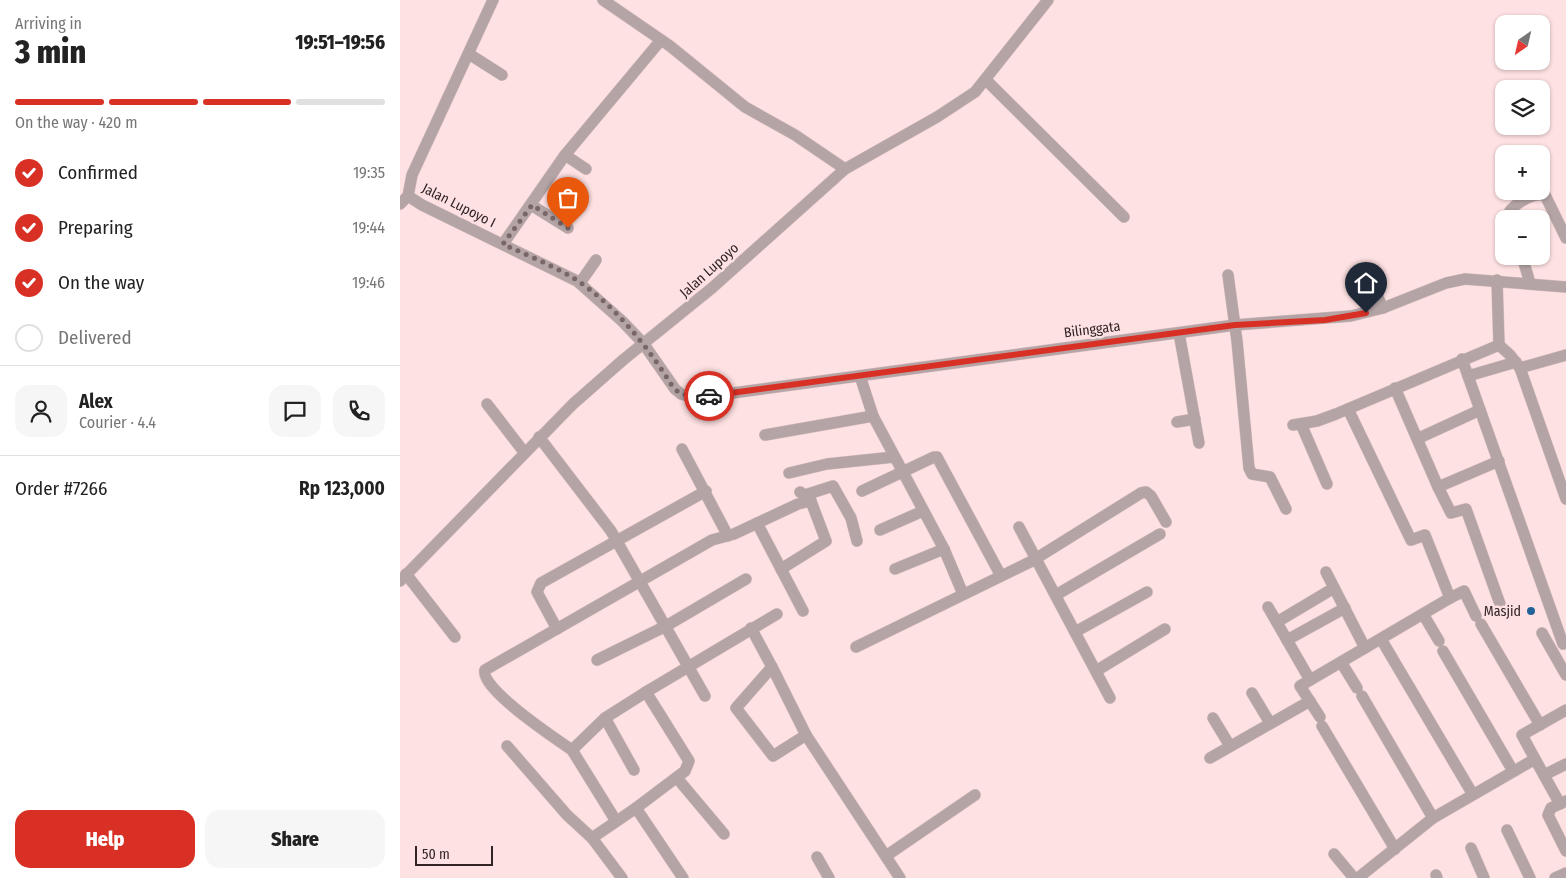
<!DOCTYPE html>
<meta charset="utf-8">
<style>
body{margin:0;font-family:"Fira Sans Condensed",sans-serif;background:#f6f6f6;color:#222;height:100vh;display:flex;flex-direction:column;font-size:19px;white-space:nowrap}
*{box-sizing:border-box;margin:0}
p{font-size:16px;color:#767676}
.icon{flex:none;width:28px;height:28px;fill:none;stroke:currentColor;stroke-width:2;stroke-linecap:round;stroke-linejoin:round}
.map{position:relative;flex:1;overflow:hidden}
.panel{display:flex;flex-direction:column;background:#fff;width:400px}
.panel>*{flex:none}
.needle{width:32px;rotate:214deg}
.tools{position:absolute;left:1095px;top:15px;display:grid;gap:10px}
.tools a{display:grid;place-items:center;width:55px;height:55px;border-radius:10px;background:#fff;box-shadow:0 1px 4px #0004;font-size:25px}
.scale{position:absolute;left:15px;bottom:12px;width:78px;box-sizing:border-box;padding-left:5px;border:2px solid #312425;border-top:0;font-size:14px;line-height:18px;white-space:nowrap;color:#312425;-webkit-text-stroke:4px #fee1e2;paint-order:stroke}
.pin{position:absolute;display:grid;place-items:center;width:42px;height:42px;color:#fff;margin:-51px -21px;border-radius:50% 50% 50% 0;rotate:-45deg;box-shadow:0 0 5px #0007}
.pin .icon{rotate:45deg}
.courier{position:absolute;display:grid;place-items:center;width:50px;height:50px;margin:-25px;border:4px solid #d93025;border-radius:50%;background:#fff;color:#222;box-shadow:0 1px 6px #0007}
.head em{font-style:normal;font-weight:800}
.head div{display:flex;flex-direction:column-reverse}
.head{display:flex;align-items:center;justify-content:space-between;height:85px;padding:0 15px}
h1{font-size:32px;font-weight:800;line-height:38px}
.bar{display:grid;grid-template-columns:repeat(4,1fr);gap:8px 5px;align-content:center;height:60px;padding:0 15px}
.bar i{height:6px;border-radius:4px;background:#e0e0e0}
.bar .current{background:#d93025}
.bar p{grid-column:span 4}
.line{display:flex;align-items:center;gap:12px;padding:0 15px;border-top:1px solid #e0e0e0}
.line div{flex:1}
.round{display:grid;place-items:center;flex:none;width:52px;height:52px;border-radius:15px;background:#f6f6f6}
ol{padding:0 15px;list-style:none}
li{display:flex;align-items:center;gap:15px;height:55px}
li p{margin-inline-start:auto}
li .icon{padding:5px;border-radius:50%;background:#d93025;color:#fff;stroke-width:4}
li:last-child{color:#767676}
li i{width:28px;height:28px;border:2px solid #e0e0e0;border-radius:50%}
.primary-button{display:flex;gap:10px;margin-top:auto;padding:10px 15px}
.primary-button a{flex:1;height:58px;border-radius:15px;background:#d93025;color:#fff;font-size:20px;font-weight:800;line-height:58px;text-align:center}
.primary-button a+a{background:#f6f6f6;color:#222}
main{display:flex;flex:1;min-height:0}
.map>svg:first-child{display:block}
</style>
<main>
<section class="panel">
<div class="head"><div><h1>3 min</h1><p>Arriving in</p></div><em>19:51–19:56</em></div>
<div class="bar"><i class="current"></i><i class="current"></i><i class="current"></i><i></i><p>On the way · 420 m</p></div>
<ol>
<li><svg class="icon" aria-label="check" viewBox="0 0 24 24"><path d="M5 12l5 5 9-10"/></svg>Confirmed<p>19:35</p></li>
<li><svg class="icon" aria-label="check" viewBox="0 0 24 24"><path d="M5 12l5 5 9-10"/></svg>Preparing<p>19:44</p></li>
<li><svg class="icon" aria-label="check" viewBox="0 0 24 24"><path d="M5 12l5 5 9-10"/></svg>On the way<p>19:46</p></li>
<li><i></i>Delivered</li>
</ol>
<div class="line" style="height:90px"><a class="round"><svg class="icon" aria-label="person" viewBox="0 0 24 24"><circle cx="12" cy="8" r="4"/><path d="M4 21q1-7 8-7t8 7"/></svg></a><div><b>Alex</b><p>Courier · 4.4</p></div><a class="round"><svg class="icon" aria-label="chat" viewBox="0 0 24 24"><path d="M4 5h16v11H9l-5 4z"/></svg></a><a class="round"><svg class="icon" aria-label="phone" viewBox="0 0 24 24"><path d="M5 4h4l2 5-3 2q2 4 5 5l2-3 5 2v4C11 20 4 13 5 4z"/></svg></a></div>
<div class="line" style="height:65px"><div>Order #7266</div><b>Rp 123,000</b></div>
<div class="primary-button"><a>Help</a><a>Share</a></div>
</section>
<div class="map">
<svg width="1166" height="878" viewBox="0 0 1166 878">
<rect width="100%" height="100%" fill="#fee1e2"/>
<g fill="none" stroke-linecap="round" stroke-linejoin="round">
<g stroke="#d9bfc0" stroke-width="12">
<g id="minor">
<path d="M203 0 270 46 345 107 395 135 445 169"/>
<path d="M69 54 102 75"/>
<path d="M586 80 724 217"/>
<path d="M165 155 186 169"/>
<path d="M8 196 22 205 177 281 222 321 243 343 275 389 281 394 296 398 835 325 951 316 983 308 1046 283 1065 279 1166 287"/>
<path d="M0 204 8 196 12 175 93 0"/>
<path d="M131 205 168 228"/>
<path d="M1106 219C1110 205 1131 193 1145 195L1166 238"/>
<path d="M103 244 165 155 261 40"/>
<path d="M1122 256 1130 283"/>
<path d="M966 272 983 308"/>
<path d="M828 275 837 341 849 468 852 474 870 477 886 509"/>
<path d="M180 283 196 260"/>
<path d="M779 333 799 443"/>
<path d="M1099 345 1110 355 1120 368 1166 499"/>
<path d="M1062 359 1163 644"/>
<path d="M1120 368 1166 355"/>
<path d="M460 376 473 416 544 549 563 594"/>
<path d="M1068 376 1116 362"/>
<path d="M995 388 1038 487 1099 461"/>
<path d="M87 404 124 452"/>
<path d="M777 422 795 419"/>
<path d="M901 424 927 484"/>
<path d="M893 425 917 421 936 414 1099 345 1097 280"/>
<path d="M365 435 473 416"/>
<path d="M139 437 211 531 305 696"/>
<path d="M1019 438 1080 410"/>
<path d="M282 449 328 536"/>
<path d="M389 473 427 464 494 457"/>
<path d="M1038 487 1051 513 1066 509 1100 604"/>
<path d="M462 491 534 457H537L601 576"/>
<path d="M400 492 405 495 433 486 451 518 457 541"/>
<path d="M357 523 403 611"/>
<path d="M619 527 710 698"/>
<path d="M480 530 523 511"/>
<path d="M381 569 426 541 409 496"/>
<path d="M495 569 544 549"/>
<path d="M926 572 965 648"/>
<path d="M6 574 55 637"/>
<path d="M0 581 173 404 223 360 312 288 445 169 537 117 575 92 648 0"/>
<path d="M656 595 760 534"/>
<path d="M1050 598 1064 591 1076 616"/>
<path d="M868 607 910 680"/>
<path d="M1023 614 1039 641"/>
<path d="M877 622 934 588"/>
<path d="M1081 624 1140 725"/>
<path d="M351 628 372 667"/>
<path d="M157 629 137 592 141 583 306 491"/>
<path d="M675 632 747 592"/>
<path d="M1142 633 1166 675"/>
<path d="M981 639 1072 793"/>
<path d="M887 640 945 608"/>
<path d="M456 647 632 561 741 493 746 492 751 496 766 522"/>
<path d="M1043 651 1113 771"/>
<path d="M197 660 266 626 346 579"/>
<path d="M941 662 957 688"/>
<path d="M372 667 406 735 373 756 336 708Z"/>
<path d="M696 671 765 629"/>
<path d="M852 693 870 723"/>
<path d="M962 696 1033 818"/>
<path d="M920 717 900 686 1050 598 1025 535 1011 540 948 409"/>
<path d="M205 718 234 770"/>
<path d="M813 718 830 746"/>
<path d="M922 726 995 849"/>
<path d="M406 735 500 878"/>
<path d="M107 746 167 815 192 838"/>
<path d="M172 750C156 739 79 688 85 670L312 540 334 534 398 504 411 501"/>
<path d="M810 758 910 701"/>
<path d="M1135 759 1122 735 1166 710"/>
<path d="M1144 775 1166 764"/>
<path d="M277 778 324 834"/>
<path d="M1166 801 1151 808 1148 815 1166 851"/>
<path d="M216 821 172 750 205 718 246 692"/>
<path d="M1107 830 1130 878"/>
<path d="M1071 848 1084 878"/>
<path d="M934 854 954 878"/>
<path d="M486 856 575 795"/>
<path d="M417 857 429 878"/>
<path d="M1036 875 1037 878"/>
<path d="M222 878 192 838 236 808"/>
<path d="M283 878 236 808 285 771 289 761 246 692 377 614"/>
<path d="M958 878 1033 818 1135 759 1160 804"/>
<path d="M1155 878 1166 873"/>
</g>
</g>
<use href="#minor" stroke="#b4a4a5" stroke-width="11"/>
</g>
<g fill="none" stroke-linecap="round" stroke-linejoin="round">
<path stroke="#796667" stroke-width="5" stroke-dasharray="0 9" d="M168 228 132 205 103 244C126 255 152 265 175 279 214 304 250 349 274 389 286 397 296 398 309 396"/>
<path stroke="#d93025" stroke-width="6" d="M309 396 835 325 925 320 966 313"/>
</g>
<circle fill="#246399" stroke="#fee1e2" stroke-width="2" cx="1131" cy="611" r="5"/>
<g text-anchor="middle" stroke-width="5" stroke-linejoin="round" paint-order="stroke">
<g font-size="14" fill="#312425" stroke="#fee1e2">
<text transform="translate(59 205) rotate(27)" y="5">Jalan Lupoyo I</text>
<text transform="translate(309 270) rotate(-42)" y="5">Jalan Lupoyo</text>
<text transform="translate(692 329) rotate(-7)" y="5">Bilinggata</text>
</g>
<g font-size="14" fill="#312425" stroke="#fee1e2" text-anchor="end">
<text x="1121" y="616">Masjid</text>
</g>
</g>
</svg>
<div class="tools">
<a><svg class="needle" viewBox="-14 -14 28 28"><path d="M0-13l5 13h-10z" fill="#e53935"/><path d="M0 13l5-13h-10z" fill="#767676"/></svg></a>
<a><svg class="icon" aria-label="layers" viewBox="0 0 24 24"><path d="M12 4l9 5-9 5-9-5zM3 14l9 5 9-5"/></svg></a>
<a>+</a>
<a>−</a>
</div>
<div class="scale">50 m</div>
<div class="pin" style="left:168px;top:228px;background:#ea580c"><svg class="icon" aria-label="bag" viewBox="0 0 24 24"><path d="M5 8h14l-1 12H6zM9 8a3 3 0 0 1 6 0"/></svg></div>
<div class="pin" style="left:966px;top:313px;background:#1f2937"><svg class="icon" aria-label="home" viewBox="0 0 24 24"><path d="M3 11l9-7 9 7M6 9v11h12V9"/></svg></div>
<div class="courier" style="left:309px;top:396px"><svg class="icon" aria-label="car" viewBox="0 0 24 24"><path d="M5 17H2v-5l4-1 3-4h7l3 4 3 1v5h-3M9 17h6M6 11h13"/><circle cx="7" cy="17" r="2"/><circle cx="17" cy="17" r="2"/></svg></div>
</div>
</main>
